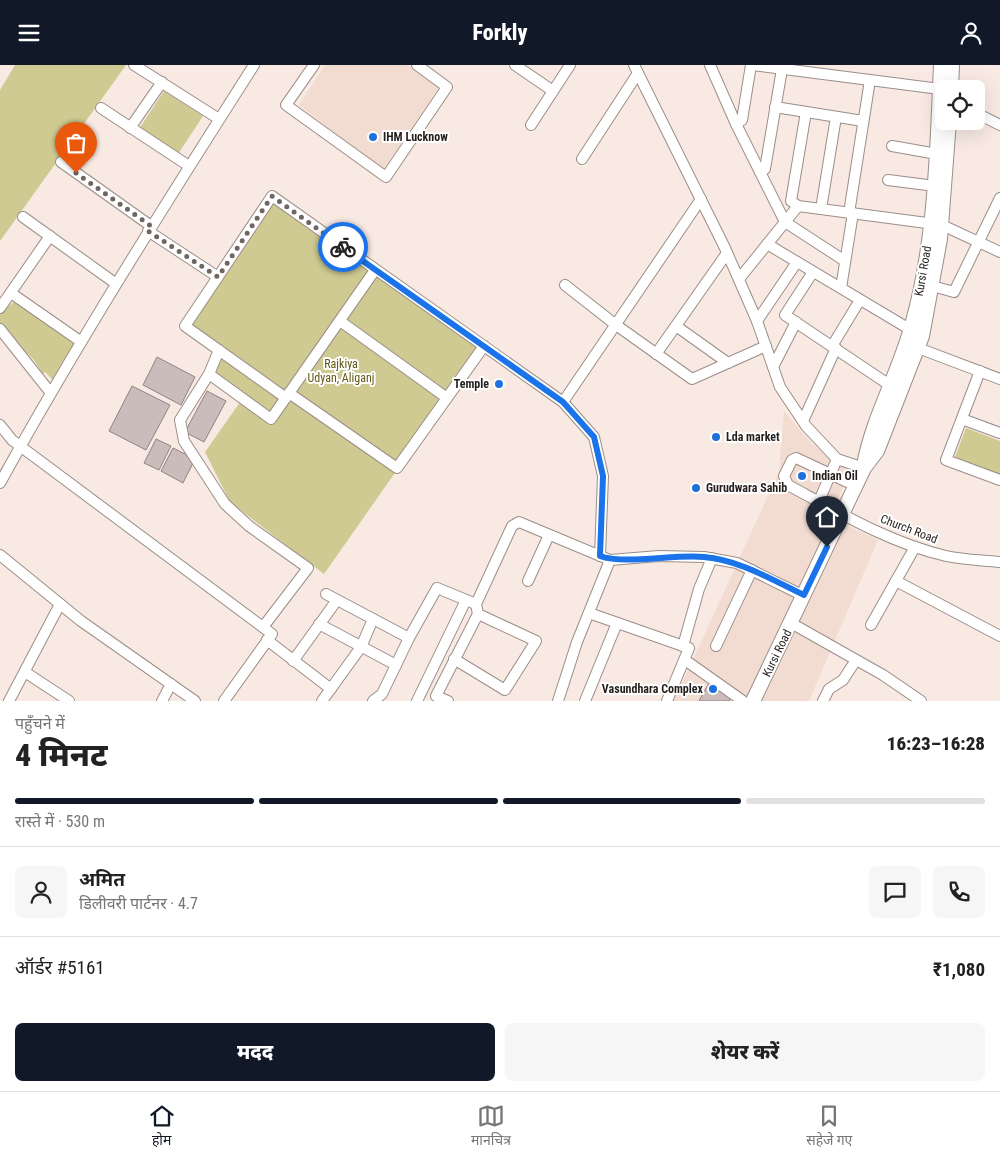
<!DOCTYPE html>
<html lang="hi">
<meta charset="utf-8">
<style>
body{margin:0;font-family:"Roboto Condensed","Noto Sans Devanagari",sans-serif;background:#f6f6f6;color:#222;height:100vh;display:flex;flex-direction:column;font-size:19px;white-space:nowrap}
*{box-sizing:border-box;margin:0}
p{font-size:16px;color:#767676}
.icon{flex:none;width:28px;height:28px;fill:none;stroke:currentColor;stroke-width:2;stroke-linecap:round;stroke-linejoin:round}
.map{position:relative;height:636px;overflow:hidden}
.drawer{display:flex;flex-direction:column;background:#fff;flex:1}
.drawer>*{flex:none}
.buttons{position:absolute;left:935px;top:15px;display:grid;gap:10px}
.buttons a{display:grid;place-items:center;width:50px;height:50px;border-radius:8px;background:#fff;box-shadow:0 5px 20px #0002;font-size:25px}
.pin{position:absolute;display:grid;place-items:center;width:42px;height:42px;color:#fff;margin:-51px -21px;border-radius:50% 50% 50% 0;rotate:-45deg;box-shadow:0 0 5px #0007}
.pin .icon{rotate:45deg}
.courier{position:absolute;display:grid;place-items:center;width:50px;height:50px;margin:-25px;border:4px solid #1a73e8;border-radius:50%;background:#fff;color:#222;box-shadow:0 1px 6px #0007}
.overview em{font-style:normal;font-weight:800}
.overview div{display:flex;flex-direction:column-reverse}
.overview{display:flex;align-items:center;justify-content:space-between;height:85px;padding:0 15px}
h1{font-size:32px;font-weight:800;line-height:38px}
.bar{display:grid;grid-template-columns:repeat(4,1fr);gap:8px 5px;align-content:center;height:60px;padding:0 15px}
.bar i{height:6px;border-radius:4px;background:#e0e0e0}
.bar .current{background:#111827}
.bar p{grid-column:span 4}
.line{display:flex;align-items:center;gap:12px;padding:0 15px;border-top:1px solid #e0e0e0}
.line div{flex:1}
.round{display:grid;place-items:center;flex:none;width:52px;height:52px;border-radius:8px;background:#f6f6f6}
.action{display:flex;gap:10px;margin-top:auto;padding:10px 15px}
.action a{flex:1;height:58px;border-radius:8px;background:#111827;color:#fff;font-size:20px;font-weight:800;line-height:58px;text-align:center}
.action a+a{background:#f6f6f6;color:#222}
header{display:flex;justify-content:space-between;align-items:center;height:65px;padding:0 15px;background:#111827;color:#fff;font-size:22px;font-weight:800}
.dock{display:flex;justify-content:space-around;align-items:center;height:70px;border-top:1px solid #e0e0e0;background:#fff;font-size:14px;color:#767676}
.dock a{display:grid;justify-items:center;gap:2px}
.dock .current{color:#111827}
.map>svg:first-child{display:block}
</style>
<header><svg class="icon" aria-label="menu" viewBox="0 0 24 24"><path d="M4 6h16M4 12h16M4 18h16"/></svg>Forkly<svg class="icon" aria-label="person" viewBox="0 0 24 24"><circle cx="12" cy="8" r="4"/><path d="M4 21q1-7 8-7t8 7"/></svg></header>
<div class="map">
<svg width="1000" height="636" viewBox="0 0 1000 636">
<rect width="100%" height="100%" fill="#f8e9e3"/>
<g fill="#f2dcd2">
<path d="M325 0H408L439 22 383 105 299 40Z"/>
<path d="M784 346 813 380 850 405 805 514 745 636H674L779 407Z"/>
<path d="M845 460 878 475 809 636H761Z"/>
</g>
<g fill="#cfca91">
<path d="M15 0H126L0 176V25Z"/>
<path d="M164 26 203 51 178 89 139 64Z"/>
<path d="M272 131 484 281 324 509 230 437 205 387 243 333 209 309 219 285 185 261Z"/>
<path d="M19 233 80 276 55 317 45 307 43 309 33 294 0 262V248Z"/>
<path d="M966 363 1000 376V410L955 392Z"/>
</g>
<g fill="#cbbcbc" stroke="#918283">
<path d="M157 292 195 312 181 340 143 320Z"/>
<path d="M132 321 170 340 146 385 109 366Z"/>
<path d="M207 326 226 336 204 377 185 367Z"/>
<path d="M156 374 171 381 159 405 144 398Z"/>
<path d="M173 383 195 394 183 418 161 406Z"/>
<path d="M709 618 732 630 729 636H699Z"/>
</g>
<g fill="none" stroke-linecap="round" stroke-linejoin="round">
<g stroke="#9b8e88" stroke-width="12">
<g id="minor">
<path d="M134 0 219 54"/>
<path d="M314 0 286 40 386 112 447 22 417 0"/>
<path d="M515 0 553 26"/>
<path d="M634 0 725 183 757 256 780 322 806 361 837 394 864 403"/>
<path d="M710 0 736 59 785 157 845 196"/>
<path d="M753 0 940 24"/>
<path d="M775 42 863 56"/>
<path d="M101 43 189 101"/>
<path d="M976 48 1000 60"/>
<path d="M736 59 742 55 751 0"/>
<path d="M531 60 570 0"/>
<path d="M130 63 162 17"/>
<path d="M892 81 937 89"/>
<path d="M582 94 638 8"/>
<path d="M61 97 151 161"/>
<path d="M760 107 765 104 782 4"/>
<path d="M888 115 935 121"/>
<path d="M798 141 791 136 806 47"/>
<path d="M821 144 836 52"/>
<path d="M849 148 870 15"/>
<path d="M23 152 115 218"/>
<path d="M148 166 218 212"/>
<path d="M767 179 911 265"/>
<path d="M813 207 785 250 891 321"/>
<path d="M739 214 798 141 942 160 1000 187"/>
<path d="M565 220 616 260 692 314 766 281"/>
<path d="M932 221 954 227 1000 133"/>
<path d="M841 223 853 148"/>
<path d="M11 228 80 276"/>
<path d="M0 243 50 171"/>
<path d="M340 256 447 333"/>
<path d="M757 256 797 197"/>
<path d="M676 261 728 298"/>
<path d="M0 264 50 327"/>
<path d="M832 281 860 235"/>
<path d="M918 283 1000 314"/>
<path d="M219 285 209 309 180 355 184 376 225 439 249 461 308 503 263 562"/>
<path d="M656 289 727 188"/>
<path d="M773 302 796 257"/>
<path d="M980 306 946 395 1000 415"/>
<path d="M209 309 271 354 375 205"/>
<path d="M289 328 397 403 484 281"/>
<path d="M286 333 185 261 272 131 563 337 594 372 603 411 600 491"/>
<path d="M563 337 701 134"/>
<path d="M962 354 1000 368"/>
<path d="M803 356 836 283"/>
<path d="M0 360 12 375 272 569 224 636"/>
<path d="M0 418C79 275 166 138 254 0"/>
<path d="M856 421 796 393 792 395 784 411 788 420C838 447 890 478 946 491 964 495 982 495 1000 497"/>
<path d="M819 436 837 394"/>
<path d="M0 490 81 556 195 636"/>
<path d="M528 516 549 470"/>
<path d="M896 516 1000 571"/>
<path d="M326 529 409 573"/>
<path d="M589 548 689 583 667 636"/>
<path d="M791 558 883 610 921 636"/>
<path d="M319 559 396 600"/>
<path d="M871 560 915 482"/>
<path d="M267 575 331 624"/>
<path d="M683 581 699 524 712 493"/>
<path d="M716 581 752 505"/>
<path d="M454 594 505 625 536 576 478 549 476 539 512 461 519 457 610 495 659 491 704 492 737 498 804 531"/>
<path d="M685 595 743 636"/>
<path d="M293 596 337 535"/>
<path d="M25 607 69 636"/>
<path d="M9 636 60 539"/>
<path d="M162 636 171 619"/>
<path d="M322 636 361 582 373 554"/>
<path d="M373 636 382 629 409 573 437 523 476 539"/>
<path d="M417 636 466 535"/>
<path d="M448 636 436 631 478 549"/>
<path d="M558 636 577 577 610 495"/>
<path d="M585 636 617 558"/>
<path d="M823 636 829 624 843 615 856 595"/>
</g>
</g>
<g stroke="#9b8e88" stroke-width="16">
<g id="major">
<path d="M951 24 952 0"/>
<path d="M864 400C873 352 899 308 912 260 936 176 937 87 941 0"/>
<path d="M753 636 864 403 877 386 922 271 940 174 949 56"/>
</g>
</g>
<use href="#minor" stroke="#fff" stroke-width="10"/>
<use href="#major" stroke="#fff" stroke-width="14"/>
</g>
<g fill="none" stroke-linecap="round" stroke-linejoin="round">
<path stroke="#6e6662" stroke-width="5" stroke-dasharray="0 9" d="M76 108 151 161 148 166 218 212 272 131 343 182"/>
<path stroke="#1a73e8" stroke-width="6" d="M343 182 563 337 594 372 603 411 600 491C624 500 675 489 704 492 740 495 772 515 804 530L827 482"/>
</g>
<g fill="#1f70db" stroke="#fff" stroke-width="2">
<circle cx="373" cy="72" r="5"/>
<circle cx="499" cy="319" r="5"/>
<circle cx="716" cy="372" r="5"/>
<circle cx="802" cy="411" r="5"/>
<circle cx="696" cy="423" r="5"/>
<circle cx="713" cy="624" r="5"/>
</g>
<g text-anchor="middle" stroke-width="4" stroke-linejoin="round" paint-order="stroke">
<g font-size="12" font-weight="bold" fill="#241f1d" stroke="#fff" text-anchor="start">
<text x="383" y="76">IHM Lucknow</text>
<text x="489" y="323" text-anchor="end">Temple</text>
<text x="726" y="376">Lda market</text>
<text x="812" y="415">Indian Oil</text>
<text x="706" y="427">Gurudwara Sahib</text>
<text x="703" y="628" text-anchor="end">Vasundhara Complex</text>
</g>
<g font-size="12" fill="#241f1d" stroke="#fff">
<text transform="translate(923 206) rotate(-80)" y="4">Kursi Road</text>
<text transform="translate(909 464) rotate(21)" y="4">Church Road</text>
<text transform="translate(777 588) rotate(-64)" y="4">Kursi Road</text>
</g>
<g font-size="12" fill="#605915" stroke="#fff">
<text x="341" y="303">Rajkiya<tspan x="341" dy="14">Udyan, Aliganj</tspan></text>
</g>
</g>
</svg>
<div class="buttons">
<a><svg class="icon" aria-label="locate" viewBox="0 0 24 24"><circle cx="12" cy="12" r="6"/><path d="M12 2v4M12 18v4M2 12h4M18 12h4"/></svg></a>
</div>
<div class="pin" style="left:76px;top:108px;background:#ea580c"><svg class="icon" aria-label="bag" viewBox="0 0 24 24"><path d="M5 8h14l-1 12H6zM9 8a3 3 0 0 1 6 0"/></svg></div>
<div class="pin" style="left:827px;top:482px;background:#1f2937"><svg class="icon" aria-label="home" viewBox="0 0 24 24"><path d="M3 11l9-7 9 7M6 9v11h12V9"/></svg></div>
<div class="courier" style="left:343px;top:182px"><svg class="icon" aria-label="bike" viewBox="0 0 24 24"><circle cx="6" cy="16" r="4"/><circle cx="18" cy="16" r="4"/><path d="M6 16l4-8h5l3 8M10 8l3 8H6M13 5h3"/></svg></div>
</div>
<section class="drawer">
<div class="overview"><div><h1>4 मिनट</h1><p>पहुँचने में</p></div><em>16:23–16:28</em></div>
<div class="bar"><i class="current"></i><i class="current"></i><i class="current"></i><i></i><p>रास्ते में · 530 m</p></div>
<div class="line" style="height:90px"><a class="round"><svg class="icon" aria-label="person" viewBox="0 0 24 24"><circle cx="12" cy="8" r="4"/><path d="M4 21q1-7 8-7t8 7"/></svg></a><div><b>अमित</b><p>डिलीवरी पार्टनर · 4.7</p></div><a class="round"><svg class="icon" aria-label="chat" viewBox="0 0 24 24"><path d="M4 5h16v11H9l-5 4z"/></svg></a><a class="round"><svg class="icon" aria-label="phone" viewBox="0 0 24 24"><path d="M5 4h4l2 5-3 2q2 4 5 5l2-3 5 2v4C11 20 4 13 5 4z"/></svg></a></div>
<div class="line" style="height:65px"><div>ऑर्डर #5161</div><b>₹1,080</b></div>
<div class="action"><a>मदद</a><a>शेयर करें</a></div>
</section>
<nav class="dock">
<a class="current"><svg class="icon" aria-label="home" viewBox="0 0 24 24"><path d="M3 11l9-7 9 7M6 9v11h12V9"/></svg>होम</a>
<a><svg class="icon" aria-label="map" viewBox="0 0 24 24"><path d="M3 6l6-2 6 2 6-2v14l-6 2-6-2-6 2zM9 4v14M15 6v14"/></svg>मानचित्र</a>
<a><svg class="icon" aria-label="saved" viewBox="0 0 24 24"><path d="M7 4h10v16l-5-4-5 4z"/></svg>सहेजे गए</a>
</nav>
